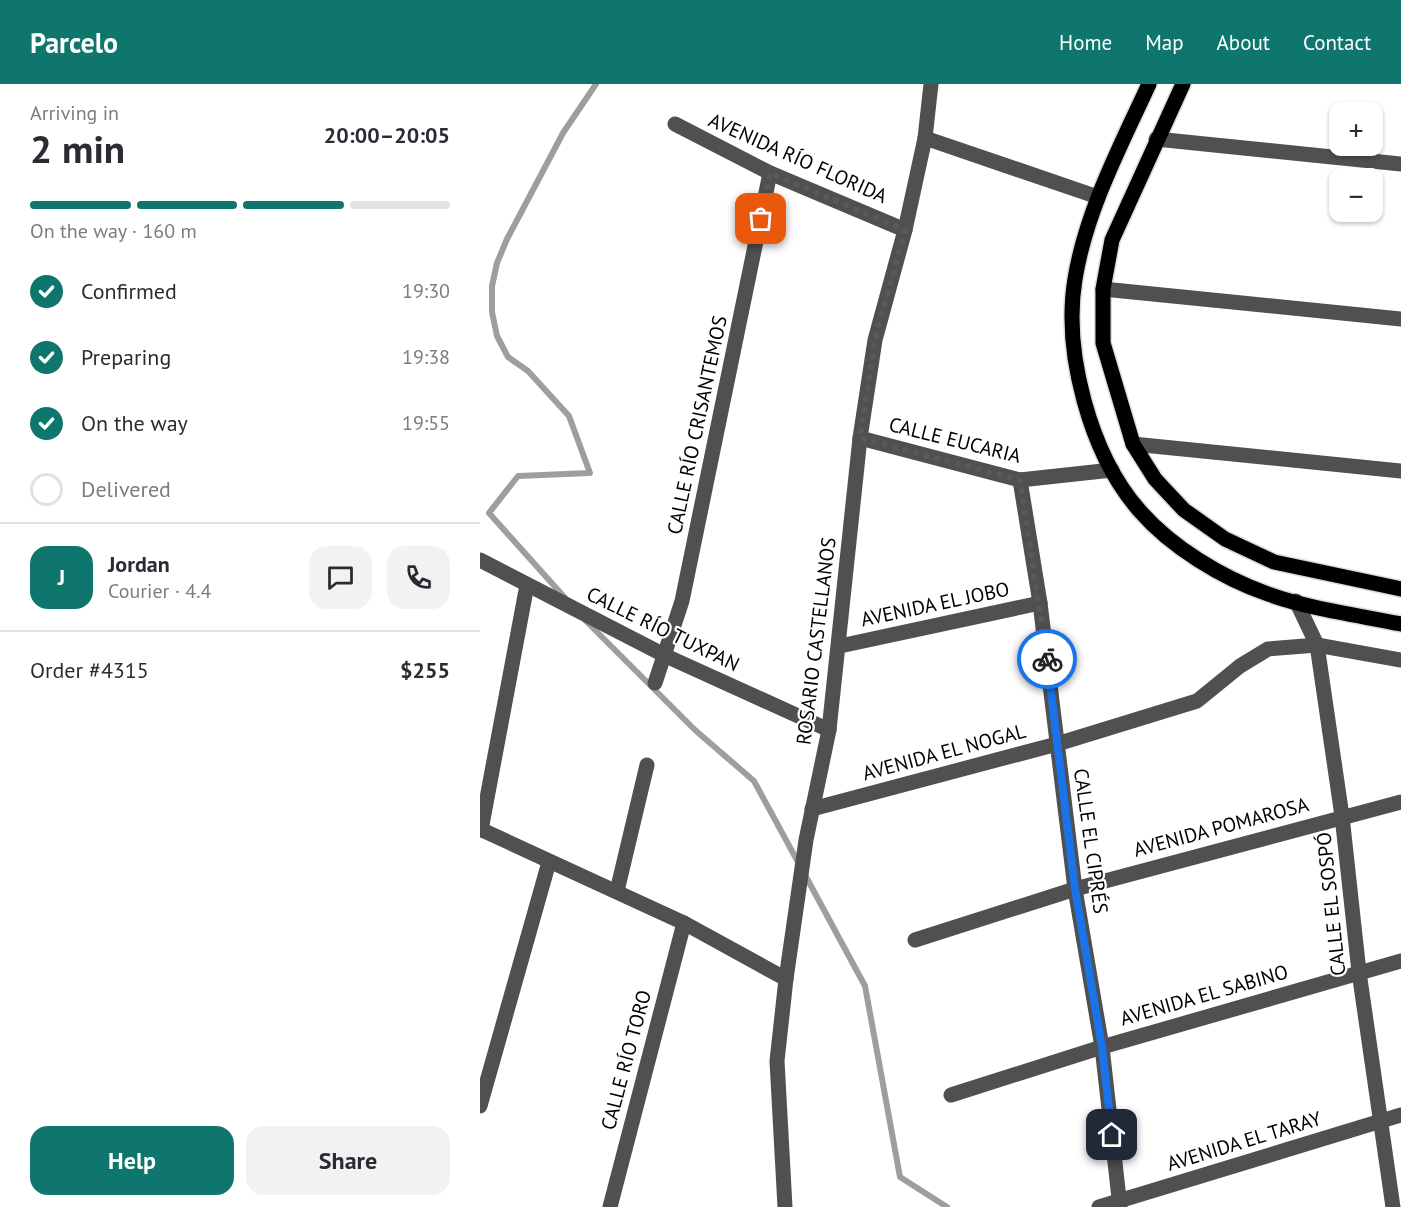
<!DOCTYPE html>
<meta charset="utf-8">
<style>
body{margin:0;font-family:"PT Sans",sans-serif;background:#f2f2f3;color:#2b2b33;height:100vh;display:flex;flex-direction:column;font-size:22px;white-space:nowrap}
*{box-sizing:border-box;margin:0}
p{font-size:20px;color:#7c7c81}
.icon{flex:none;width:33px;height:33px;fill:none;stroke:currentColor;stroke-width:2;stroke-linecap:round;stroke-linejoin:round}
.map{position:relative;flex:1;overflow:hidden}
.side{display:flex;flex-direction:column;background:#fff;width:480px}
.side>*{flex:none}
.controls{position:absolute;left:849px;top:18px;display:grid;gap:12px}
.controls a{display:grid;place-items:center;width:54px;height:54px;border-radius:12px;background:#fff;box-shadow:0 2px 4px #0004;font-size:30px}
.pin{position:absolute;display:grid;place-items:center;width:51px;height:51px;color:#fff;margin:-26px;border-radius:12px;box-shadow:0 3px 9px #0006}
.courier{position:absolute;display:grid;place-items:center;width:60px;height:60px;margin:-30px;border:4px solid #1a73e8;border-radius:50%;background:#fff;color:#222;box-shadow:0 2px 8px #0007}
.summary em{font-style:normal;font-weight:600}
.summary div{display:flex;flex-direction:column-reverse}
.summary{display:flex;align-items:center;justify-content:space-between;height:102px;padding:0 30px}
h1{font-size:39px;font-weight:600;line-height:45px}
.bar{display:grid;grid-template-columns:repeat(4,1fr);gap:9px 6px;align-content:center;height:72px;padding:0 30px}
.bar i{height:8px;border-radius:4px;background:#e1e1e2}
.bar .on{background:#0f766e}
.bar p{grid-column:span 4}
.line{display:flex;align-items:center;gap:15px;padding:0 30px;border-top:2px solid #e1e1e2}
.line div{flex:1}
.round{display:grid;place-items:center;flex:none;width:63px;height:63px;border-radius:18px;background:#f2f2f3}
ol{padding:0 30px;list-style:none}
li{display:flex;align-items:center;gap:18px;height:66px}
li p{margin-inline-start:auto}
li .icon{padding:6px;border-radius:50%;background:#0f766e;color:#fff;stroke-width:4}
li:last-child{color:#7c7c81}
li i{width:33px;height:33px;border:3px solid #e1e1e2;border-radius:50%}
.button{display:flex;gap:12px;margin-top:auto;padding:12px 30px}
.button a{flex:1;height:69px;border-radius:18px;background:#0f766e;color:#fff;font-size:24px;font-weight:600;line-height:69px;text-align:center}
.button a+a{background:#f2f2f3;color:#2b2b33}
header{display:flex;align-items:center;gap:36px;box-sizing:border-box;height:84px;padding:0 30px;background:#0f766e;color:#fff}
header strong{font-size:28px}
nav{display:flex;gap:33px;margin-inline-start:auto;font-size:21px}
main{display:flex;flex:1;min-height:0}
.map>svg:first-child{display:block}
</style>
<header>
<strong>Parcelo</strong>
<nav><a>Home</a><a>Map</a><a>About</a><a>Contact</a></nav>
</header>
<main>
<section class="side">
<div class="summary"><div><h1>2 min</h1><p>Arriving in</p></div><em>20:00–20:05</em></div>
<div class="bar"><i class="on"></i><i class="on"></i><i class="on"></i><i></i><p>On the way · 160 m</p></div>
<ol>
<li><svg class="icon" aria-label="check" viewBox="0 0 24 24"><path d="M5 12l5 5 9-10"/></svg>Confirmed<p>19:30</p></li>
<li><svg class="icon" aria-label="check" viewBox="0 0 24 24"><path d="M5 12l5 5 9-10"/></svg>Preparing<p>19:38</p></li>
<li><svg class="icon" aria-label="check" viewBox="0 0 24 24"><path d="M5 12l5 5 9-10"/></svg>On the way<p>19:55</p></li>
<li><i></i>Delivered</li>
</ol>
<div class="line" style="height:108px"><b class="round" style="background:#0f766e;color:#fff">J</b><div><b>Jordan</b><p>Courier · 4.4</p></div><a class="round"><svg class="icon" aria-label="chat" viewBox="0 0 24 24"><path d="M4 5h16v11H9l-5 4z"/></svg></a><a class="round"><svg class="icon" aria-label="phone" viewBox="0 0 24 24"><path d="M5 4h4l2 5-3 2q2 4 5 5l2-3 5 2v4C11 20 4 13 5 4z"/></svg></a></div>
<div class="line" style="height:78px"><div>Order #4315</div><b>$255</b></div>
<div class="button"><a>Help</a><a>Share</a></div>
</section>
<div class="map">
<svg width="921" height="1123" viewBox="0 0 921 1123">
<rect width="100%" height="100%" fill="#fff"/>
<g fill="none" stroke-linecap="round" stroke-linejoin="round">
<g stroke="#9e9e9e" stroke-width="6">
<path d="M86 515 9 429 38 392 110 389 89 332 48 287 28 273 17 252 12 228V202L17 179 27 155 83 49 116 0"/>
<path d="M105 536 215 646 274 697 319 780"/>
<path d="M324 789 385 902 420 1093 467 1123"/>
</g>
<g stroke="#dbdbdb" stroke-width="18">
<g id="major">
<path d="M669 0C640 63 606 127 595 195 583 268 610 370 659 426 691 463 742 494 788 510 830 525 877 531 921 540"/>
<path d="M703 0 632 156 623 205V259L653 360 675 395 704 426 745 455 794 478 921 505"/>
</g>
</g>
<g stroke="#505050" stroke-width="15">
<path d="M195 40 290 89 425 146"/>
<path d="M445 54 618 113"/>
<path d="M676 55 921 80"/>
<path d="M623 205 921 235"/>
<path d="M380 354 540 396 632 386"/>
<path d="M653 360 921 387"/>
<path d="M540 396 560 519 595 805 622 963 640 1123"/>
<path d="M0 476 186 572 349 646"/>
<path d="M816 517 837 561 862 732 879 888 913 1123"/>
<path d="M360 562 560 519"/>
<path d="M175 599 202 517 290 89"/>
<path d="M332 725 577 660 717 617 760 582 788 565 837 561 921 576"/>
<path d="M0 745 204 839 306 895"/>
<path d="M1 746 47 501"/>
<path d="M137 807 167 681"/>
<path d="M435 856 595 805 921 718"/>
<path d="M471 1011 622 963 921 877"/>
<path d="M0 1022 69 778"/>
<path d="M130 1123 204 839"/>
<path d="M305 1123 297 977 306 895 326 756 349 646 380 354 395 256 425 146 445 54 451 0"/>
<path d="M619 1123 921 1031"/>
</g>
<use href="#major" stroke="#000" stroke-width="15"/>
</g>
<g fill="none" stroke-linecap="round" stroke-linejoin="round">
<path stroke="#595959" stroke-width="6" stroke-dasharray="0 10.8" d="M281 135 290 89 425 146 395 256 380 354 540 396 567 575"/>
<path stroke="#1a73e8" stroke-width="8" d="M567 575 595 805 622 963 632 1051"/>
</g>
<g text-anchor="middle" stroke-width="4.5" stroke-linejoin="round" paint-order="stroke">
<g font-size="20" fill="#000" stroke="#fff">
<text transform="translate(318 74) rotate(24)" y="7">AVENIDA RÍO FLORIDA</text>
<text transform="translate(217 341) rotate(-78)" y="7">CALLE RÍO CRISANTEMOS</text>
<text transform="translate(475 356) rotate(14)" y="7">CALLE EUCARIA</text>
<text transform="translate(455 520) rotate(-12)" y="7">AVENIDA EL JOBO</text>
<text transform="translate(183 545) rotate(26)" y="7">CALLE RÍO TUXPAN</text>
<text transform="translate(336 557) rotate(-83)" y="7">ROSARIO CASTELLANOS</text>
<text transform="translate(464 668) rotate(-15)" y="7">AVENIDA EL NOGAL</text>
<text transform="translate(741 743) rotate(-15)" y="7">AVENIDA POMAROSA</text>
<text transform="translate(611 757) rotate(82)" y="7">CALLE EL CIPRÉS</text>
<text transform="translate(851 820) rotate(-96)" y="7">CALLE EL SOSPÓ</text>
<text transform="translate(724 911) rotate(-16)" y="7">AVENIDA EL SABINO</text>
<text transform="translate(146 976) rotate(-75)" y="7">CALLE RÍO TORO</text>
<text transform="translate(764 1057) rotate(-17)" y="7">AVENIDA EL TARAY</text>
</g>
</g>
</svg>
<div class="controls">
<a>+</a>
<a>−</a>
</div>
<div class="pin" style="left:281px;top:135px;background:#ea580c"><svg class="icon" aria-label="bag" viewBox="0 0 24 24"><path d="M5 8h14l-1 12H6zM9 8a3 3 0 0 1 6 0"/></svg></div>
<div class="pin" style="left:632px;top:1051px;background:#1f2937"><svg class="icon" aria-label="home" viewBox="0 0 24 24"><path d="M3 11l9-7 9 7M6 9v11h12V9"/></svg></div>
<div class="courier" style="left:567px;top:575px"><svg class="icon" aria-label="bike" viewBox="0 0 24 24"><circle cx="6" cy="16" r="4"/><circle cx="18" cy="16" r="4"/><path d="M6 16l4-8h5l3 8M10 8l3 8H6M13 5h3"/></svg></div>
</div>
</main>
